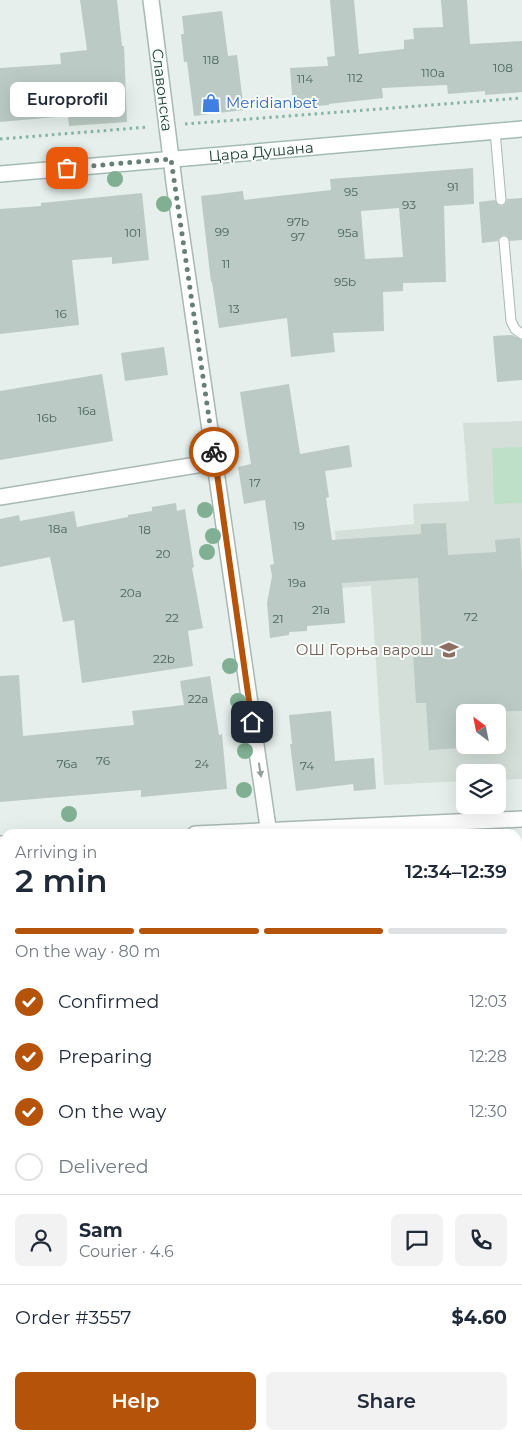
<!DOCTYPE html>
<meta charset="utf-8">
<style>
body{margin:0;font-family:Montserrat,sans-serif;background:#f2f2f3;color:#1f2937;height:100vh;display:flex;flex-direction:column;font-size:19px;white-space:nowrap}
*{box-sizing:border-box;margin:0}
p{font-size:16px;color:#747a83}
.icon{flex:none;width:28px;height:28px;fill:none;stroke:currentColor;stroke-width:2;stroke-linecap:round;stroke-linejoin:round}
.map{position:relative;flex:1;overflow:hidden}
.details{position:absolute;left:0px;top:829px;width:522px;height:611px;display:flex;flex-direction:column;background:#fff;border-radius:15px 15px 0 0;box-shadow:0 5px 20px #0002}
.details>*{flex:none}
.needle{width:32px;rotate:328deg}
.tools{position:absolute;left:456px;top:704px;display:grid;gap:10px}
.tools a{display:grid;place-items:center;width:50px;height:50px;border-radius:8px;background:#fff;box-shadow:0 5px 20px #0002;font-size:25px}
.pin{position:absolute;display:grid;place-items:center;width:42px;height:42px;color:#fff;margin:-21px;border-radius:10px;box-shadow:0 2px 8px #0006}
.courier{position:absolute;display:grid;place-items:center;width:50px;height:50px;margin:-25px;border:4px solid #b45309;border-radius:50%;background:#fff;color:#222;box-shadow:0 1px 6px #0007}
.bubble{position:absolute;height:35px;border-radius:8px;background:#fff;box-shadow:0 5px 20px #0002;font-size:16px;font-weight:600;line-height:35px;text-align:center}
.head em{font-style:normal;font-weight:600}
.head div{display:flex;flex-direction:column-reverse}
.head{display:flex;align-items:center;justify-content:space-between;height:85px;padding:0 15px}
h1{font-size:32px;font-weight:600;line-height:38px}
.bar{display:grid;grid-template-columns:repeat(4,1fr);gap:8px 5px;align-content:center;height:60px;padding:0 15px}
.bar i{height:6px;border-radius:4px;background:#e0e1e3}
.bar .active{background:#b45309}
.bar p{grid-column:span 4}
.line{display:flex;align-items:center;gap:12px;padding:0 15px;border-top:1px solid #e0e1e3}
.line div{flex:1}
.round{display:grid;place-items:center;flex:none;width:52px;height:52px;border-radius:8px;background:#f2f2f3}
ol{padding:0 15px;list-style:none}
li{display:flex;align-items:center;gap:15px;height:55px}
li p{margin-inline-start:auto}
li .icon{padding:5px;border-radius:50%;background:#b45309;color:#fff;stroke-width:4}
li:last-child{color:#747a83}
li i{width:28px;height:28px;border:2px solid #e0e1e3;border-radius:50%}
.primary-button{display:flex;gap:10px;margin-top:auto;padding:10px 15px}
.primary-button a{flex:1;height:58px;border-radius:8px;background:#b45309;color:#fff;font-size:20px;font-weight:600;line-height:58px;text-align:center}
.primary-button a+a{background:#f2f2f3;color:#1f2937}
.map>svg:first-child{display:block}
</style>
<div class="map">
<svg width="522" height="1439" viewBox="0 0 522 1439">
<rect width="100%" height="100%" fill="#e6efeb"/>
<path fill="#d4dfda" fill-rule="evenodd" d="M522 421V779L498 780V772H465V781L384 785 371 586 339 588 335 531 414 524 413 504 469 501 463 423ZM465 712H498V745H465Z"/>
<path fill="#bfe0c8" d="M522 447V503L494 504 492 448Z"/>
<g fill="#bbcac4" fill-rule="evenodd">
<path d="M80 0H117L122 46H124L127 122 69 126 68 116 0 122V68L61 64 60 53 87 50Z"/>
<path d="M330 0H354L359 54 404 49V40L414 39 413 28 443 27 441 0H467L470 44 522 41V92L485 95V91L448 94 447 85 382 88 383 98 329 104V105L293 108 290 68 328 66 327 57 335 56Z"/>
<path d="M222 11 228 56 237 55 244 110 194 116 187 62H184L181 34H184L182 16Z"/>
<path d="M473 168 474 204 444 206 446 282 403 283V291L383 292 384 331 333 333 335 352 291 357 287 318 219 328 212 282H211L201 196 243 191 244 200 331 190 330 179ZM399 208 403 257 365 259 361 211Z"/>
<path d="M142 193 149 260 112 264V257L72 260 79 325 0 334V209L41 206V203Z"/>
<path d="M522 198V240L510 241 507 236 503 235 499 238 498 241 482 243 479 202 495 200 498 205 502 206 506 203 507 199Z"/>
<path d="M512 335 522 340V380L497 382 493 336Z"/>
<path d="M164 347 168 375 125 381 121 353Z"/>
<path d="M102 374 113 441 0 460V391Z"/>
<path d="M289 384 300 454 349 445 352 467 325 471 329 497 326 498 332 540 421 534V524L446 523 448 555 496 552 495 540 520 538 522 575V711L465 712 464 715 465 748 429 750 426 703H416L413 652H422L418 578 342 583 345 623 307 626V631L289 632V635L270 638 267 603 272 576 270 565 274 564 265 500 244 504 238 467 251 464 240 392Z"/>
<path d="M176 503 177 511 185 509 194 567 192 568 203 628 188 631 193 666 82 683 74 620 63 622 50 557 0 567V519L19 515 20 521 74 511 77 527 128 517V515L152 511V507Z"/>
<path d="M19 675 23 736 134 725 132 711 184 705 180 681 210 676 219 735 222 734 227 789 141 797V790L0 802V676Z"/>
<path d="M331 711 335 761 374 758 376 789 354 791 353 784 296 791 290 744H292L289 715Z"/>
</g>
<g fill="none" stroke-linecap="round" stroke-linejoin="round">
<g stroke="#a8b8b2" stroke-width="11">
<g id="service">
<path d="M495 131 501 200"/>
<path d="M504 241 511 321 515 329 522 334"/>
<path d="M0 1186 5 1185"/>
</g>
</g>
<g stroke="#a8b8b2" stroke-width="18">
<g id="minor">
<path d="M151 0 175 190 269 834"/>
<path d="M0 497 215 462"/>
<path d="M195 834 522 819"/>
<path d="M0 844H5"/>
<path d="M357 1435 358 1439"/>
</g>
</g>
<g stroke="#a4bbb3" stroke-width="18">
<path id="secondary" d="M0 174 522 129"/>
</g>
<g stroke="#86b3a5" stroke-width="3" stroke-dasharray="2.5 4" stroke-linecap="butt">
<path d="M185 124 522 98"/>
<path d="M0 139 149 127"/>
</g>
<use href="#service" stroke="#fff" stroke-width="9"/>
<use href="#minor" stroke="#fff" stroke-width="15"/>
<use href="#secondary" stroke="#fff" stroke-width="15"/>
</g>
<g fill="#80af93">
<circle cx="115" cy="179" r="8"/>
<circle cx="164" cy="204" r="8"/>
<circle cx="205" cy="510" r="8"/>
<circle cx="213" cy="536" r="8"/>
<circle cx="207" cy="552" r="8"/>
<circle cx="230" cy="666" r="8"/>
<circle cx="238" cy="701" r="8"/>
<circle cx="242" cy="727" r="8"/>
<circle cx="245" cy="751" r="8"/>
<circle cx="244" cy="790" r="8"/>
<circle cx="69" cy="814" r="8"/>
</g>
<defs><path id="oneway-solid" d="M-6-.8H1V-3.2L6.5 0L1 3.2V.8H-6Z" transform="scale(1.25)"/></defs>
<use fill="#92a09c" href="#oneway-solid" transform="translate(260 770) rotate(81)"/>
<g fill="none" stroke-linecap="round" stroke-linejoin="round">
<path stroke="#687f78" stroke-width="5" stroke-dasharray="0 9" d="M67 168 171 159 214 452"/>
<path stroke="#b45309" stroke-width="6" d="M214 452 252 722"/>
</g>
<defs>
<g id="shop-bare" transform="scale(1.5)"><path d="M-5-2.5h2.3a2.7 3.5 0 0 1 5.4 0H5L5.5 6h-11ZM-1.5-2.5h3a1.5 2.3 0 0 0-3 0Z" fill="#3f7fe0" stroke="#f7fbf9" stroke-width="2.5" paint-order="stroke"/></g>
<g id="school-bare" transform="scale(1.5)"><path d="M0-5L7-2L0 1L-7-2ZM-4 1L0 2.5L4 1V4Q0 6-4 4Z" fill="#8d6e63" stroke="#f7fbf9" stroke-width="2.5" paint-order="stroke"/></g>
</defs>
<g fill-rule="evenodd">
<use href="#shop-bare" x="211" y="103"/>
<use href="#school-bare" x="449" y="650"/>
</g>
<g text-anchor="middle" stroke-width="4" stroke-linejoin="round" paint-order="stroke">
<g font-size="12" fill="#4a645c">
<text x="211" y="64">118</text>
<text x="503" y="72">108</text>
<text x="433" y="77">110a</text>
<text x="355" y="82">112</text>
<text x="305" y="83">114</text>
<text x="453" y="191">91</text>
<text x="351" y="196">95</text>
<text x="409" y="209">93</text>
<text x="298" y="226">97b</text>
<text x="222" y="236">99</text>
<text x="133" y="237">101</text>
<text x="348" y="237">95a</text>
<text x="298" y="241">97</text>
<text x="226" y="268">11</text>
<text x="345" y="286">95b</text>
<text x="234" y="313">13</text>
<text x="61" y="318">16</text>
<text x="87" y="415">16a</text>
<text x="47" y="422">16b</text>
<text x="255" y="487">17</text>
<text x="299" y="530">19</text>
<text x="58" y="533">18a</text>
<text x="145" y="534">18</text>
<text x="163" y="558">20</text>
<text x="297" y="587">19a</text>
<text x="131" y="597">20a</text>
<text x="321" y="614">21a</text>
<text x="471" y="621">72</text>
<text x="172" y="622">22</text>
<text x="278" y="623">21</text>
<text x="164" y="663">22b</text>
<text x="198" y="703">22a</text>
<text x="103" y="765">76</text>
<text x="67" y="768">76a</text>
<text x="202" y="768">24</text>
<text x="307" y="770">74</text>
</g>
<g font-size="15" fill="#24423a" stroke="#f7fbf9">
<text transform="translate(162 90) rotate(83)" y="5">Славонска</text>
<text transform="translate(261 152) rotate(-5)" y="5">Цара Душана</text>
</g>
<g font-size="15" fill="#366cbe" stroke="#f7fbf9" text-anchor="start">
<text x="226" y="108">Meridianbet</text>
</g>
<g font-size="15" fill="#785e54" stroke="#f7fbf9" text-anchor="end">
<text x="434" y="655">ОШ Горња варош</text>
</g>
</g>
</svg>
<div class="tools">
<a><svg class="needle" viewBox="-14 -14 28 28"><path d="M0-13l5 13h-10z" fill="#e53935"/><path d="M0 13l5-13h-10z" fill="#747a83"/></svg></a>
<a><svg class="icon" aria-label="layers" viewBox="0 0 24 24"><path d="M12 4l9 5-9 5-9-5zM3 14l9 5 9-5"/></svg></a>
</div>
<div class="pin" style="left:67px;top:168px;background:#ea580c"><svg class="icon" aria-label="bag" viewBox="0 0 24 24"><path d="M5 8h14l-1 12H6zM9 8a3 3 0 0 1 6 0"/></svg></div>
<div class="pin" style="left:252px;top:722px;background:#1f2937"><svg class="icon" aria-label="home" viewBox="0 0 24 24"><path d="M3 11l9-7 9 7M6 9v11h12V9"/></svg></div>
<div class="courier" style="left:214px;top:452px"><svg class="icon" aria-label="bike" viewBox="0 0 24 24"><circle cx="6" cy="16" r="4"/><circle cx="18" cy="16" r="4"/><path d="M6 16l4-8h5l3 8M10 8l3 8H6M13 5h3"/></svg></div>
<div class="bubble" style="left:10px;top:82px;width:115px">Europrofil</div>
<section class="details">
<div class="head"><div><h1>2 min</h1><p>Arriving in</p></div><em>12:34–12:39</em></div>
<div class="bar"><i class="active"></i><i class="active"></i><i class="active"></i><i></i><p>On the way · 80 m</p></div>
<ol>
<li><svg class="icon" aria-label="check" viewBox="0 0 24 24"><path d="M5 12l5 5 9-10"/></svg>Confirmed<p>12:03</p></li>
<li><svg class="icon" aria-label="check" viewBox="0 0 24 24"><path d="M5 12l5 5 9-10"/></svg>Preparing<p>12:28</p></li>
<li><svg class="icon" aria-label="check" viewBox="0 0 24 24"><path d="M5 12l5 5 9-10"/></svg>On the way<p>12:30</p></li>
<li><i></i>Delivered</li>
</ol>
<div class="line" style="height:90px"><a class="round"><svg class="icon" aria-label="person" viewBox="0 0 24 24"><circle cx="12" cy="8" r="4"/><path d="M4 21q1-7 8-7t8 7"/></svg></a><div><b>Sam</b><p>Courier · 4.6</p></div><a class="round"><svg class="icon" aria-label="chat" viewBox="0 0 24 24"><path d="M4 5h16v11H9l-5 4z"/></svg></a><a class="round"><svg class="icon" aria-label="phone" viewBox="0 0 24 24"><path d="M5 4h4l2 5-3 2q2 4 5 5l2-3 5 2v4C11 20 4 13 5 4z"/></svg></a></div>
<div class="line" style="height:65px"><div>Order #3557</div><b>$4.60</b></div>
<div class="primary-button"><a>Help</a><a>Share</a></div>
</section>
</div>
